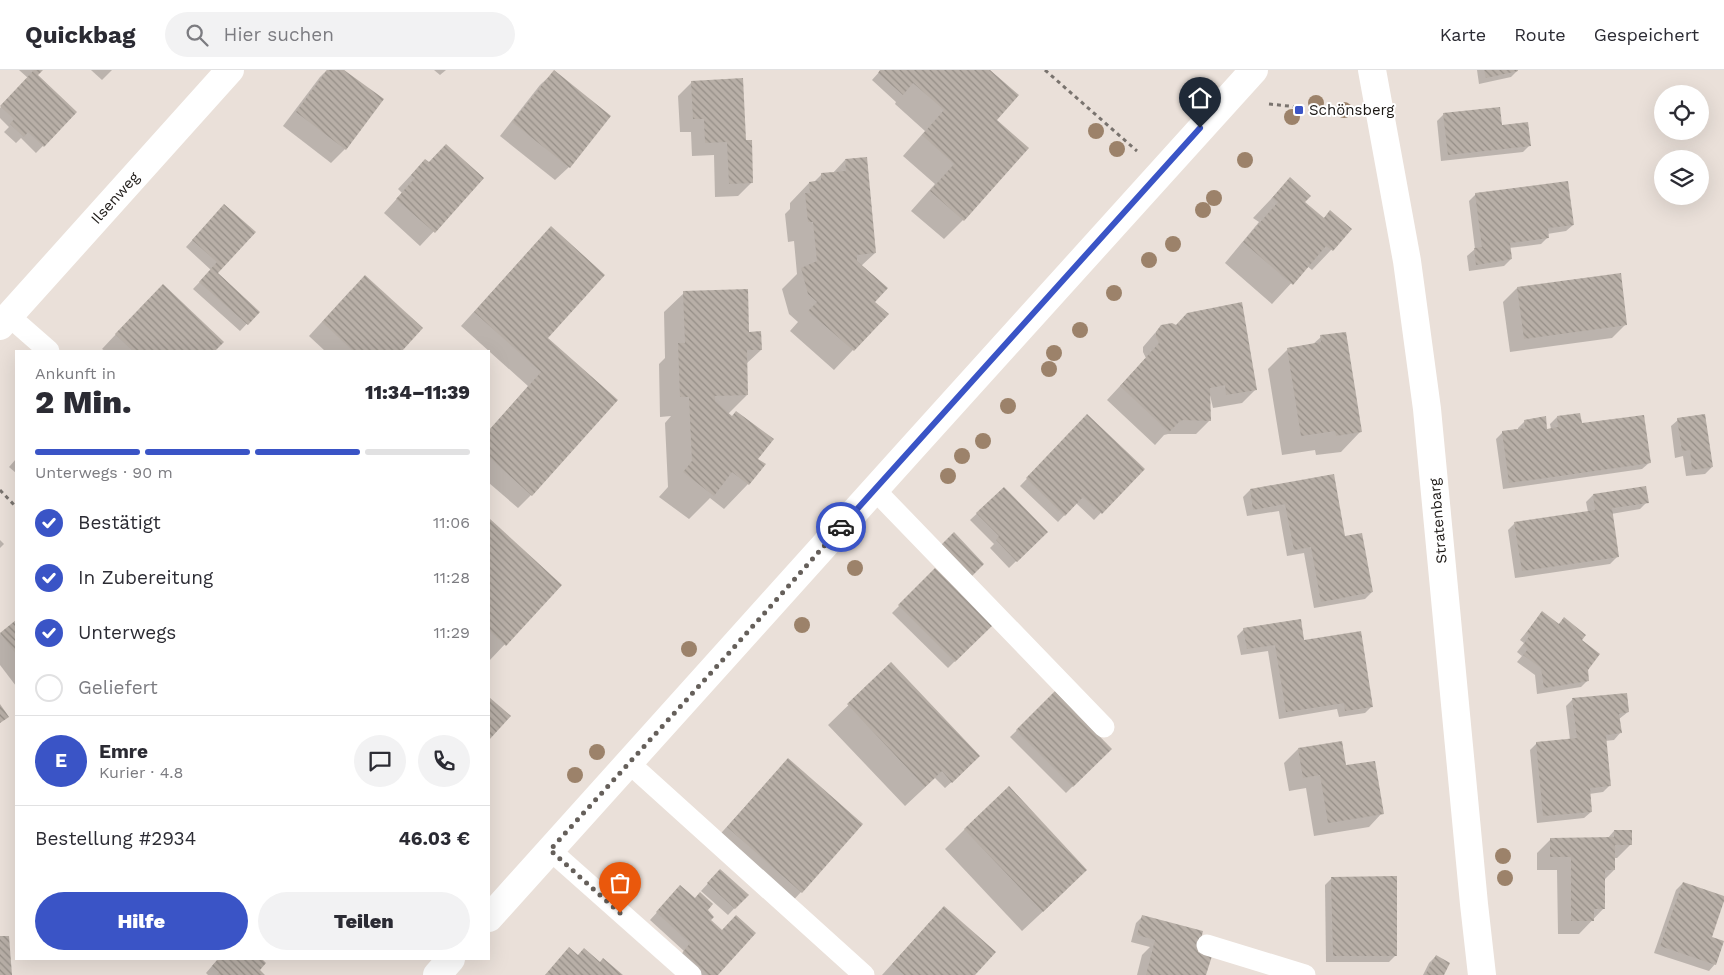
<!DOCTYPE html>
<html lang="de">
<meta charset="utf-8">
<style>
body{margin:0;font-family:"Work Sans",sans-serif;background:#f2f2f3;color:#2b2b33;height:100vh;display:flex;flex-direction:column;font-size:19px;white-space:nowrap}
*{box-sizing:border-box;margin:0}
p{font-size:16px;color:#7c7c81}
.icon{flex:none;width:28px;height:28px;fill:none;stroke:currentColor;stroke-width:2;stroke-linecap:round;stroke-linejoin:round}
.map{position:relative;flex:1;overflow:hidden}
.details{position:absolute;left:15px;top:280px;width:475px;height:610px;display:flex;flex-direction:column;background:#fff;border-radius:0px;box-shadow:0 5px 20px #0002}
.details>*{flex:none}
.buttons{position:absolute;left:1654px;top:15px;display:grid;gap:10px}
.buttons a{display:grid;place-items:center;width:55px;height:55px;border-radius:50%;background:#fff;box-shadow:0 5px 20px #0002;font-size:25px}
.pin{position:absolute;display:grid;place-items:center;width:42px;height:42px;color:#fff;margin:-51px -21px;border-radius:50% 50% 50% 0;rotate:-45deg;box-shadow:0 0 5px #0007}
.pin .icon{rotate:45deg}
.courier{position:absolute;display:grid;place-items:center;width:50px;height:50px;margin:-25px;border:4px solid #3a54c6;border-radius:50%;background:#fff;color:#222;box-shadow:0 1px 6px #0007}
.overview em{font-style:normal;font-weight:800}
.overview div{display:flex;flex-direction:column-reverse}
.overview{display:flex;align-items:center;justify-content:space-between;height:85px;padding:0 20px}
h1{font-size:32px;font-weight:800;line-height:38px}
.bar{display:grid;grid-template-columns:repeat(4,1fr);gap:8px 5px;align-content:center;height:60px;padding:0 20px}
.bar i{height:6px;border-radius:4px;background:#e1e1e2}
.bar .selected{background:#3a54c6}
.bar p{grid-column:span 4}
.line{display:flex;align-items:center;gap:12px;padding:0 20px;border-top:1px solid #e1e1e2}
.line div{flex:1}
.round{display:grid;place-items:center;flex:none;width:52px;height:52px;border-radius:26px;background:#f2f2f3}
ol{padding:0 20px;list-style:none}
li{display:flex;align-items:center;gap:15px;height:55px}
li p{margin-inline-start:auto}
li .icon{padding:5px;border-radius:50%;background:#3a54c6;color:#fff;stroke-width:4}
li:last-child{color:#7c7c81}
li i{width:28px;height:28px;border:2px solid #e1e1e2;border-radius:50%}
.action{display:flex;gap:10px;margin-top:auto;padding:10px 20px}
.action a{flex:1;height:58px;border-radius:30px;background:#3a54c6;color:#fff;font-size:20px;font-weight:800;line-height:58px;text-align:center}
.action a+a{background:#f2f2f3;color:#2b2b33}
header{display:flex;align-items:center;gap:30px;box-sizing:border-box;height:70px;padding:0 25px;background:#fff;border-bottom:1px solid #e1e1e2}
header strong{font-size:24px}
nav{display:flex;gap:28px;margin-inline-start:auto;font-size:18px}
.search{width:350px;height:45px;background:#f2f2f3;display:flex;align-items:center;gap:12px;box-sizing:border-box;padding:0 18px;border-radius:28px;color:#7c7c81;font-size:19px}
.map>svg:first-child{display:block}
</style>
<header>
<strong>Quickbag</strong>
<div class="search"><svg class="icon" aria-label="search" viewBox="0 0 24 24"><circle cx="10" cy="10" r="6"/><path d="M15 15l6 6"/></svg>Hier suchen</div>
<nav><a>Karte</a><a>Route</a><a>Gespeichert</a></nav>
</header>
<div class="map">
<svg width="1724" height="905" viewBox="0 0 1724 905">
<defs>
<pattern id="building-back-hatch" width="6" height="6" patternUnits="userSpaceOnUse" patternTransform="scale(1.25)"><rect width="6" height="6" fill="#b8afa7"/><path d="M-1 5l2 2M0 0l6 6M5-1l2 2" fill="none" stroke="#958e87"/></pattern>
</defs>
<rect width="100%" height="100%" fill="#eae0d9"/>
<g fill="#0003">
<path d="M19 0H41L37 5 76 42 36 83 21 68 16 73 4 62 9 57 0 48V38L28 8Z"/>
<path d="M91 0H112L102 10Z"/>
<path d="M327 0H342L345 79 331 93 283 56 320 7Z"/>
<path d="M434 0H446L440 5Z"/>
<path d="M881 0H989L995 50 963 150 944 169 911 141 935 114 903 86 925 61 895 34 896 32 872 10Z"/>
<path d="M1477 0H1518L1511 7 1479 14Z"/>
<path d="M554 2 569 97 555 110 500 66 540 15Z"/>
<path d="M692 12 745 71 752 112 738 126 715 127 714 85 692 86 691 62H680L678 26Z"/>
<path d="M1444 44 1501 57 1530 75 1523 82 1441 91 1437 51Z"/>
<path d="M425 90 429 93 483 109 420 176 384 143 402 123 398 119Z"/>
<path d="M845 90 875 183 861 196 873 232 887 244 834 300 790 261 798 252 789 244 782 219 797 204 794 171 788 172 785 144 790 139V133L809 113 814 112 821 105 832 104Z"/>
<path d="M1290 109 1303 132 1323 149 1330 142 1350 160 1312 200 1307 196 1272 234 1225 193 1259 152 1253 148Z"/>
<path d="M1476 124 1573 155 1566 161 1547 164 1548 167 1541 174 1509 178 1511 189 1504 196 1469 201 1467 186 1475 179 1469 131Z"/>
<path d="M218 142 254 162 216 204 258 242 240 261 193 219 211 200 186 177Z"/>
<path d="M537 172 547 268 531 425 518 438 489 413V361L528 316 461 256Z"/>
<path d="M1517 218 1626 254 1612 268 1510 282 1503 232Z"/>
<path d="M351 220 422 258 401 281H325L309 266Z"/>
<path d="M684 223 748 263 761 280 746 294 747 325 728 344 757 389 748 414 724 439 710 428 689 449 659 427 668 417 665 353 671 346 660 347 659 294 665 288 664 242Z"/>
<path d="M149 229 223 272 214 281H105L102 279Z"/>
<path d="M1161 256 1256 319 1242 333 1213 338 1210 325H1209L1210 350 1196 364H1168L1164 365 1155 375 1107 330 1146 288 1143 282V277Z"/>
<path d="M1321 267 1360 362 1341 382 1316 385 1315 380 1282 385 1268 299 1288 279 1312 275Z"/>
<path d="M1087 346 1143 399 1094 450 1076 433 1058 452 1020 416Z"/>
<path d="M1557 347 1581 355 1649 393 1642 399 1503 419 1496 369 1503 362 1518 360V358L1525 351 1546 360 1551 359 1550 354Z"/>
<path d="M1678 350 1712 397 1705 404 1686 406 1683 386 1675 388 1671 356Z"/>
<path d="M16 389V403L9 397Z"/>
<path d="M1333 405 1344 468 1372 522 1365 529 1314 538 1304 483 1287 486 1279 441 1247 446 1243 427 1250 420Z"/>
<path d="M1004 418 1046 462 1009 498 990 478 994 474 970 450Z"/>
<path d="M1593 425 1647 432 1640 439 1611 444 1617 487 1610 494 1515 508 1508 460 1515 453 1588 442 1586 432Z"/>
<path d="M489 450 560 516 489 591Z"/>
<path d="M0 470 4 474 0 478Z"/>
<path d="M935 500 991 555 948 598 892 543Z"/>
<path d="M1542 543 1558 555 1564 549 1580 571 1588 610 1581 617 1537 624 1535 605 1517 592 1522 586 1517 582 1524 573 1520 570Z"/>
<path d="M16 552V616L0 595V564Z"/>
<path d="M1244 559 1303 572 1372 636 1365 643 1339 647 1337 639 1279 649 1268 581 1241 585 1237 566Z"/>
<path d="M891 594 972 693 945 718 935 708 905 736 828 655Z"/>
<path d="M1055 623 1110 679 1066 723 1010 667Z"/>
<path d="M1573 629 1628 642 1619 649 1620 663 1614 670 1605 671 1610 715 1603 722 1589 724 1591 742 1584 748 1537 753 1530 680 1537 673 1570 670 1566 636Z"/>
<path d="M1298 679 1345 697 1382 743 1369 757 1314 766 1306 718 1289 721 1284 693Z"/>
<path d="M788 689 801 822 788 836 714 771Z"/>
<path d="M965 759 1066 820 1022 861 945 779Z"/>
<path d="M1614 761 1631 774 1617 788H1614V800L1604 810V838L1579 864H1558L1557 800H1537V783L1551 769H1607Z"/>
<path d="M713 808 747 825 728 845 701 821Z"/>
<path d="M1332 808 1396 885 1389 892H1326L1325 815Z"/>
<path d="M1683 813 1710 868 1715 894 1709 901 1654 883 1676 820Z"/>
<path d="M674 824 706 840 709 851 716 905H694L677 889 684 881 650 850Z"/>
<path d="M1143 846 1197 881 1205 905H1137L1142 885 1150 877 1131 872 1136 853Z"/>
<path d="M931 851 973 905H882Z"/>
<path d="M1436 886 1442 905H1423L1429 893Z"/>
<path d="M218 889H229L231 890 232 889H260L265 893 258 900 263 905H208L206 903Z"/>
</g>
<g fill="url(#building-back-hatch)">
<path d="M34 0H43L38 5 77 42 44 77 28 62 24 67 10 54 14 49 0 36Z"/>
<path d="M327 0H344L384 29 346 80 296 42Z"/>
<path d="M554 0 611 46 570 98 512 52Z"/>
<path d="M880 0H990L1019 25 997 50 1029 78 964 151 930 121 954 94 922 65 944 40 913 13 903 25 878 3Z"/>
<path d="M1484 0H1518V1L1486 8Z"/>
<path d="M743 8 746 70H752L753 113 729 114 727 72 705 73 704 49H693L691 11Z"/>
<path d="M1500 37 1502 55 1528 52 1531 76 1448 85 1443 43Z"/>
<path d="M446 74 484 108 435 163 396 129 415 108 411 105 425 89 429 92Z"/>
<path d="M867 87 876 183 857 185V191L888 218 875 232 889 244 854 281 808 241 817 232 808 224 801 198 817 191 813 152H808L805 123H810L809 112 821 110V103L846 101 845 89Z"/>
<path d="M1290 107 1311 126 1305 132 1324 148 1330 140 1352 159 1333 181 1326 176 1293 215 1243 172 1278 132 1272 128Z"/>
<path d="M1568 111 1574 155 1548 158 1549 168 1510 173 1512 189 1476 195 1474 178 1482 177 1475 123Z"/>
<path d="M224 134 256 162 218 203 260 242 248 255 199 212 217 192 192 170Z"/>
<path d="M551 156 605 205 548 268 618 330 532 426 489 387V360L541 302 474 242Z"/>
<path d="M1621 203 1627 255 1524 269 1517 217Z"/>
<path d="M365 205 423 258 402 281H353L322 252Z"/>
<path d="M163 214 224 272 215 281H133L115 264Z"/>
<path d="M748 219 749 262 761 261 762 280H747L748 325 715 326V331L732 346 736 341 774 369 758 389 766 394 749 415 732 402 714 426 683 402 692 391 689 327H680L678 273H685L683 221Z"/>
<path d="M1242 232 1257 320 1226 325 1225 315 1210 318 1211 351 1183 350 1179 352 1169 362 1120 316 1159 273 1156 267V262L1161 255 1172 253 1176 255 1187 243Z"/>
<path d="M1346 262 1362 362 1336 366 1335 361 1301 366 1287 278 1321 272 1320 265Z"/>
<path d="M1580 343 1582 353 1644 345 1651 393 1509 413 1502 361 1525 358 1524 350 1546 346 1547 359 1558 357 1557 346Z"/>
<path d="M1087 344 1145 399 1102 444 1083 427 1065 446 1026 408Z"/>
<path d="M1705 344 1713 397 1692 400 1690 380 1682 381 1677 348Z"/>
<path d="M1334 404 1345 466 1362 463 1373 522 1321 532 1311 477 1294 480 1285 434 1253 440 1250 419Z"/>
<path d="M1646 416 1649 433 1612 438 1619 487 1522 501 1514 452 1595 440 1593 424Z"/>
<path d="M1004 417 1048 462 1017 492 996 470 999 466 976 443Z"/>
<path d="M489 448 562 515 506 576 489 560Z"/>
<path d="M954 462 984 494 971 507 941 475Z"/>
<path d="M935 498 993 555 955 592 898 535Z"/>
<path d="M1542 541 1559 554 1564 547 1586 565 1582 570 1600 584 1588 600 1589 611 1544 618 1541 598 1523 585 1528 579 1523 575 1530 565 1526 563Z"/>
<path d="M1301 549 1304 570 1361 561 1373 637 1345 641 1344 633 1286 642 1275 575 1247 579 1243 558Z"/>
<path d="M16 550V584L0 563Z"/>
<path d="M891 592 980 686 952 713 942 701 925 717 847 634Z"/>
<path d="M1055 621 1112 679 1073 717 1016 660Z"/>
<path d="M1627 623 1629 642 1619 644 1622 663 1606 665 1611 716 1590 718 1592 742 1543 746 1536 672 1577 668 1572 628Z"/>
<path d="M489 627 511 646 489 670Z"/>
<path d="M0 634 9 647 0 653Z"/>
<path d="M1342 671 1346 695 1375 691 1384 744 1328 753 1320 705 1303 708 1298 678Z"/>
<path d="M788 688 863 754 802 823 727 757Z"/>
<path d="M1009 716 1087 800 1043 842 964 759Z"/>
<path d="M1614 760H1632V775H1615V800H1605V839H1594V851H1571V787H1550V768L1614 767Z"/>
<path d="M720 799 749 825 735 839 707 813Z"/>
<path d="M1397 806V886H1333L1331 807Z"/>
<path d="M1683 812 1724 826V831L1712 867 1724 871 1716 895 1660 876Z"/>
<path d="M680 815 695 828 700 822 713 834 708 840 714 847 711 850 722 860 736 845 756 863 718 905H708L683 882 690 873 656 842Z"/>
<path d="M944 836 996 882 975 905H904L892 894Z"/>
<path d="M1142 845 1203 861 1198 882 1212 886 1206 905H1146L1155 870 1137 865Z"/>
<path d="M0 866H9L12 905H0Z"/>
<path d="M569 877 578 885 584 878 600 892 603 888 623 905H545Z"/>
<path d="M1436 885 1450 893 1444 905H1425Z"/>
<path d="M218 889H262L266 893 260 900 265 905H217L219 902 212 896Z"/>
</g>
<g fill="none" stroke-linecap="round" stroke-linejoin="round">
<g stroke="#79736e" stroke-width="3" stroke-dasharray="4 4" stroke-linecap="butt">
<path d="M1045 0 1137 81"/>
<path d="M1269 34 1345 42"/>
<path d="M0 420 16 437"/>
</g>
<g stroke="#fff" stroke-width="21">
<path d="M9 246 49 281"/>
<path d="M874 419 1104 657"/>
<path d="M629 693 864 905"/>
<path d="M550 780 691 905"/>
<path d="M1207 875 1305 905"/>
</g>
<g stroke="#fff" stroke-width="28">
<path d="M1372 0 1407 191 1427 339 1474 834 1482 905"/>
<path d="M0 256 230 0"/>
</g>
<g stroke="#fff" stroke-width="28">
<path d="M489 848C745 566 997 281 1254 0"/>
<path d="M437 905 451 889"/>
</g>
</g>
<g fill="#9c826a">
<circle cx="1316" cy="33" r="8"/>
<circle cx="1344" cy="40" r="8"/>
<circle cx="1292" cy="47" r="8"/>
<circle cx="1096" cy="61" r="8"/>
<circle cx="1117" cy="79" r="8"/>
<circle cx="1245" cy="90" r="8"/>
<circle cx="1214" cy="128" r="8"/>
<circle cx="1203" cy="140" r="8"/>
<circle cx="1173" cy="174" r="8"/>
<circle cx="1149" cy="190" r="8"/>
<circle cx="1114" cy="223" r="8"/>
<circle cx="1080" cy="260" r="8"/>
<circle cx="1054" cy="283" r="8"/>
<circle cx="1049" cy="299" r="8"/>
<circle cx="1008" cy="336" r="8"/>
<circle cx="983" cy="371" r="8"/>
<circle cx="962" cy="386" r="8"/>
<circle cx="948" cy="406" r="8"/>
<circle cx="855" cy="498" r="8"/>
<circle cx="802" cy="555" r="8"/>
<circle cx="689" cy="579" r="8"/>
<circle cx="597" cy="682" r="8"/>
<circle cx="575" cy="705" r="8"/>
<circle cx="1503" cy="786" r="8"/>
<circle cx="1505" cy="808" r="8"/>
</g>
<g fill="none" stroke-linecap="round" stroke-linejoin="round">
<path stroke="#655f5a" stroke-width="5" stroke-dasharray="0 9" d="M620 843 550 780 729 583 841 457"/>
<path stroke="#3a54c6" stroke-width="6" d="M841 457 1200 58"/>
</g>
<rect fill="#3a54c6" stroke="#fff" stroke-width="2" x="1294" y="35" width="10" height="10" rx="2.5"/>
<g text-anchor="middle" stroke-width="4" stroke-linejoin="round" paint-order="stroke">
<g font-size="15" fill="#1d1916" stroke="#fff" text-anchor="start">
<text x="1309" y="45">Schönsberg</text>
</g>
<g font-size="15" fill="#1d1916" stroke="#fff">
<text transform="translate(115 128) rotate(-48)" y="5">Ilsenweg</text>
<text transform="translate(1438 451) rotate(-95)" y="5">Stratenbarg</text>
</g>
</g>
</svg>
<div class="buttons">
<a><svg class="icon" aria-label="locate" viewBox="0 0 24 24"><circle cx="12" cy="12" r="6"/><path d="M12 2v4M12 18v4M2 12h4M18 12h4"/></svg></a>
<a><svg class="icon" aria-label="layers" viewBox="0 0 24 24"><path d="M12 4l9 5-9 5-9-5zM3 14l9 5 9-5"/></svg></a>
</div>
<div class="pin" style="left:620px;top:843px;background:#ea580c"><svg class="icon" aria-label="bag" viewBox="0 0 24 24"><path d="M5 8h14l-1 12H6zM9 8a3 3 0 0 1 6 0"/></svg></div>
<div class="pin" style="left:1200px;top:58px;background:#1f2937"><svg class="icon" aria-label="home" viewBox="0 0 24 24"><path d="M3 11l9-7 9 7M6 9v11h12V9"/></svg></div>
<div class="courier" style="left:841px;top:457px"><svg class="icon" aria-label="car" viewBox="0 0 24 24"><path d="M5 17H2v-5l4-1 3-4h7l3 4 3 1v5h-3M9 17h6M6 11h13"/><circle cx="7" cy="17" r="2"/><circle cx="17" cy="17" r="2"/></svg></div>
<section class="details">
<div class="overview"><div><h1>2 Min.</h1><p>Ankunft in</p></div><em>11:34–11:39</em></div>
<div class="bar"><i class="selected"></i><i class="selected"></i><i class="selected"></i><i></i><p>Unterwegs · 90 m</p></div>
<ol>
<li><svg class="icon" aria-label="check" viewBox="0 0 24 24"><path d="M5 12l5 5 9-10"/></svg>Bestätigt<p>11:06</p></li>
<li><svg class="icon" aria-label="check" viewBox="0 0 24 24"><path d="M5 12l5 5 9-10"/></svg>In Zubereitung<p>11:28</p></li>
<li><svg class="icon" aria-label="check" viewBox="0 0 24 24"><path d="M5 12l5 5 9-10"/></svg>Unterwegs<p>11:29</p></li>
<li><i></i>Geliefert</li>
</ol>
<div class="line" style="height:90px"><b class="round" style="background:#3a54c6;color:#fff">E</b><div><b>Emre</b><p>Kurier · 4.8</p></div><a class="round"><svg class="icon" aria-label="chat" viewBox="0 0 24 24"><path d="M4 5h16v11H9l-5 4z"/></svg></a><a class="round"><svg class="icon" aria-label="phone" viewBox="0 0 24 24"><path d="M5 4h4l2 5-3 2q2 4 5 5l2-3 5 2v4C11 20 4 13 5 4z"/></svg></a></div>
<div class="line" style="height:65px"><div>Bestellung #2934</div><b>46.03 €</b></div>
<div class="action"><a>Hilfe</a><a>Teilen</a></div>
</section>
</div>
